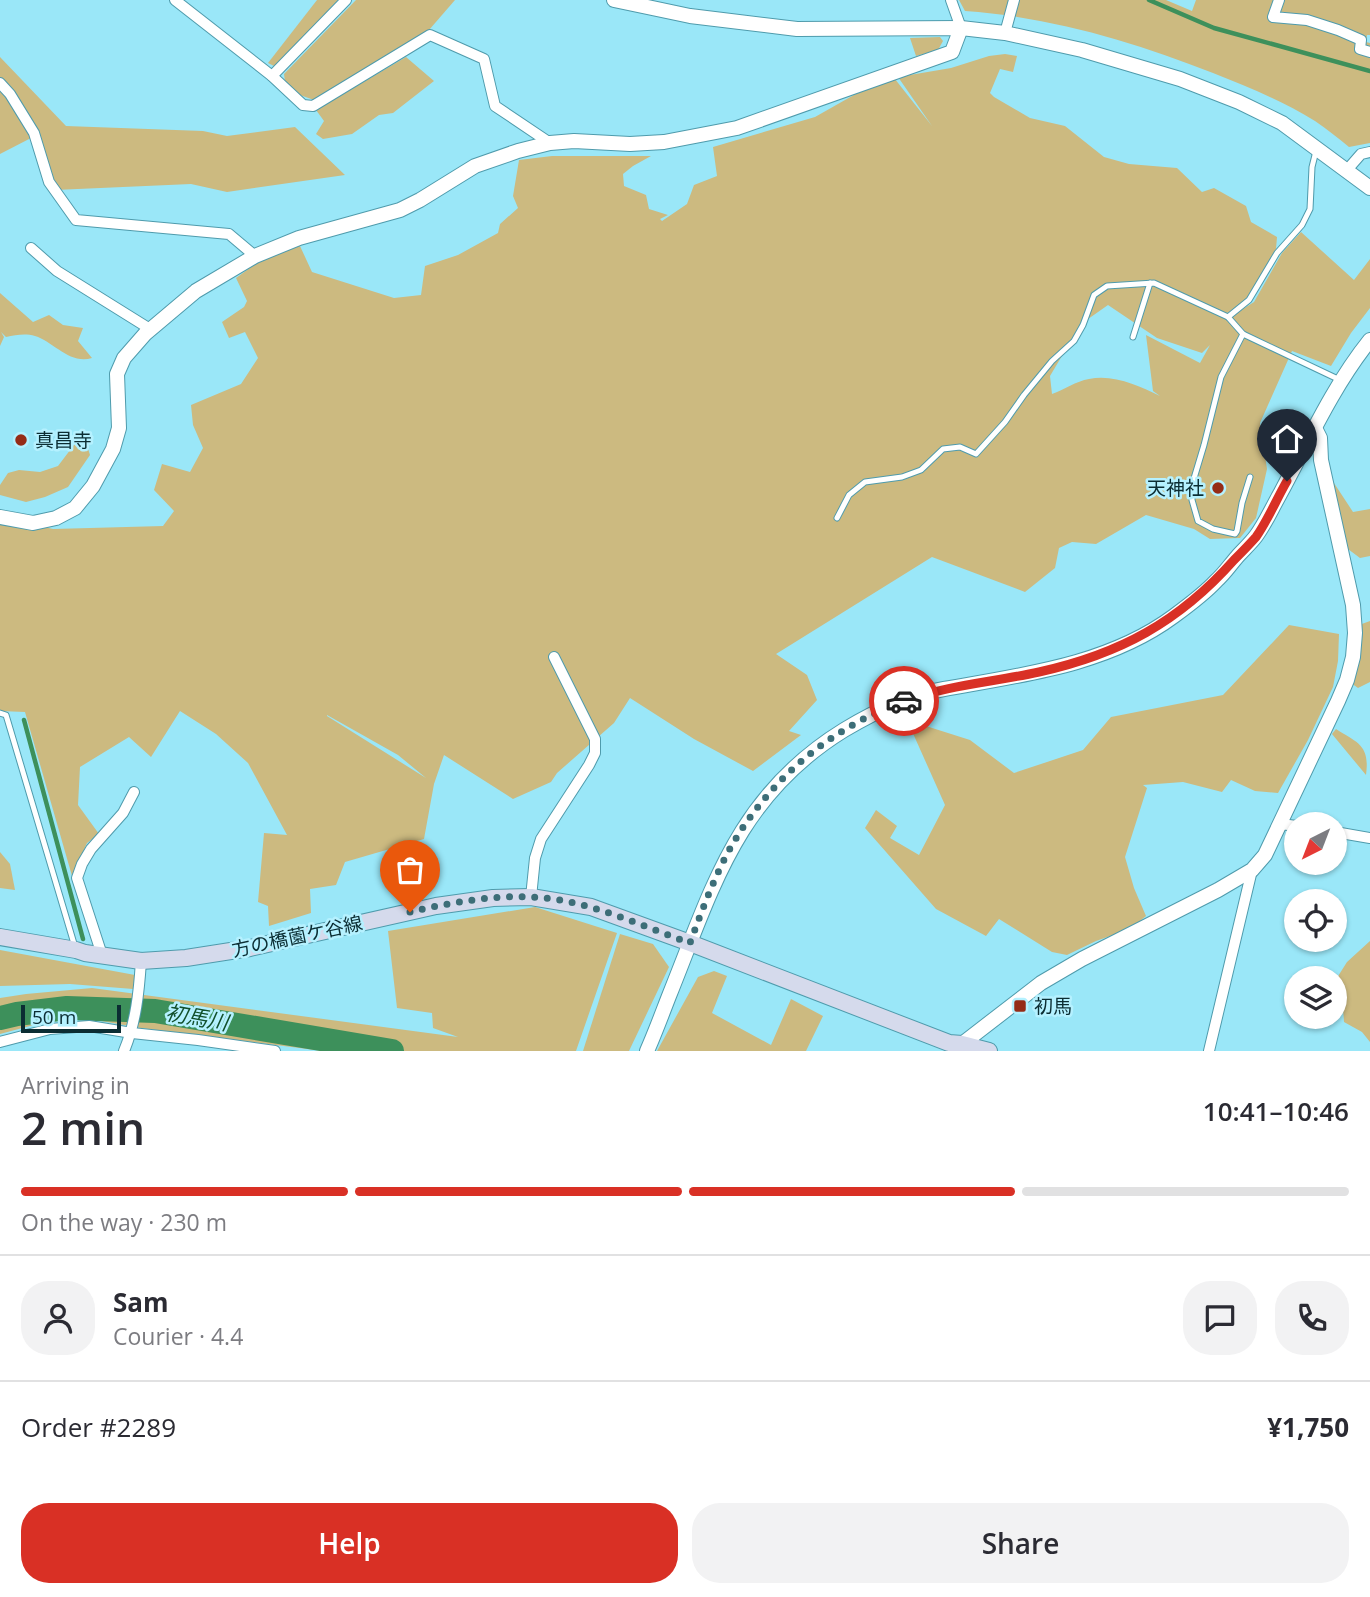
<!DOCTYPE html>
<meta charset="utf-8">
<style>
body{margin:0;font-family:"Open Sans","Noto Sans JP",sans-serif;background:#f2f2f3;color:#2b2b33;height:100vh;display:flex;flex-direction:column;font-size:26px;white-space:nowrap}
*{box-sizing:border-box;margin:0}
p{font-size:23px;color:#7c7c81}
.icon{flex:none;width:38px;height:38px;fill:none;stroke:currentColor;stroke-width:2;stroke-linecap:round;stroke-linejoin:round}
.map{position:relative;height:1051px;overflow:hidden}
.drawer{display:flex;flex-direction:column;background:#fff;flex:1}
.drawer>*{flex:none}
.needle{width:46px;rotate:222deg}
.fabs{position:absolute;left:1284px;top:812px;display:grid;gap:14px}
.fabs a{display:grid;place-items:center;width:63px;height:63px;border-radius:50%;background:#fff;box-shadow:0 2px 5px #0004;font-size:35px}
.scale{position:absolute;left:21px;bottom:18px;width:100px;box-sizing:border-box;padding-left:7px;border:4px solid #0b2d33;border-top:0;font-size:19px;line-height:24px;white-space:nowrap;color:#0b2d33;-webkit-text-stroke:5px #b5f1ff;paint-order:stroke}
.pin{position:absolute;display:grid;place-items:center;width:60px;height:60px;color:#fff;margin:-72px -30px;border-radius:50% 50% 50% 0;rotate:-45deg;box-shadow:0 0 7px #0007}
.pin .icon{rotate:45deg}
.courier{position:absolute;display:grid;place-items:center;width:70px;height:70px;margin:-35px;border:5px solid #d93025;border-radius:50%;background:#fff;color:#222;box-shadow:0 2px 9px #0007}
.head em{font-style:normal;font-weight:600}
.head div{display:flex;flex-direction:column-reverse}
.head{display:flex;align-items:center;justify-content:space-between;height:119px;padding:0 21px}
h1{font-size:46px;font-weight:600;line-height:52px}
.bar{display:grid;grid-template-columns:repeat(4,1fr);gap:10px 7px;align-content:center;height:84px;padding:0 21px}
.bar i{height:9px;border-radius:5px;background:#e1e1e2}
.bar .selected{background:#d93025}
.bar p{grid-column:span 4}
.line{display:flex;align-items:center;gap:18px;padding:0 21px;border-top:2px solid #e1e1e2}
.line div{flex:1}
.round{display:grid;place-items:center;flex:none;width:74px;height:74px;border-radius:28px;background:#f2f2f3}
.cta{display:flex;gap:14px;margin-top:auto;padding:14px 21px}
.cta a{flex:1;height:80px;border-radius:28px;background:#d93025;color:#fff;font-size:28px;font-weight:600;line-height:80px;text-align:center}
.cta a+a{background:#f2f2f3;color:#2b2b33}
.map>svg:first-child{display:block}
</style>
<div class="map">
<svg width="1370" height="1051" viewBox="0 0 1370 1051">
<rect width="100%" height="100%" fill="#9ae7f8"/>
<g fill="#ccba80" fill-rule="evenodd">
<path d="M317 0H338L276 67 268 63Z"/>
<path d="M356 0H455L429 30 314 100 300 95 285 82 284 74Z"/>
<path d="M959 0H1166L1192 11 1196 0H1370V35H1367L1366 42 1370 43V143L1349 147C1338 138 1327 129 1315 121 1283 101 1248 87 1213 73 1134 42 1051 17 965 11Z"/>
<path d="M940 37 943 41 938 50 916 56 910 38Z"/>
<path d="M1005 54 1017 56 1013 72 1000 69 990 93 994 97 1030 118 1065 126 1104 157 1129 164 1177 168 1202 192 1214 188 1246 206 1251 222 1277 237 1276 249 1257 290 1235 311 1222 314 1227 319 1254 302 1282 253 1301 232 1354 280 1370 259V308L1351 333 1331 366 1292 351 1260 423 1267 469 1256 518 1240 538 1210 539 1194 529 1146 515 1096 544 1072 542 1059 548 1055 568 1025 592 932 557 776 654 807 675 817 700 789 731 801 735 753 771 694 739 630 698 614 723 557 773 551 782 513 799 444 755 434 784 424 839 345 862 336 885 310 889 311 913 269 926 268 906 258 902 264 833 287 835 248 763 216 734 180 711 151 757 129 737 80 767 78 805 99 834 87 843 72 876 25 712 0 711V517L53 529 163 526 174 511 154 490 162 464 190 472 203 448 193 425 191 405 241 384 258 358 245 332 229 338 222 322 244 307 247 301 236 278 262 259 300 246 312 272 394 298 421 295 425 266 458 255 498 233 500 224 518 208 513 196 519 160 552 156H651L633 166 623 174 624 186 646 195 649 209 668 215 660 219 662 221 687 204 694 185 717 176 713 147 815 117 891 74 932 126 898 77 951 68 989 56ZM1108 305 1157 338 1202 353 1210 345 1200 363 1146 335 1153 391 1160 396C1139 386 1114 374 1089 379 1076 381 1064 390 1052 394L1050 376 1081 324ZM327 715 398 755 426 778 327 716Z"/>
<path d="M0 57 66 126 203 131 227 136 295 127 345 175 227 192 191 184 55 190 13 101 31 138 0 154Z"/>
<path d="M406 57 434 81 393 113 379 115 352 134 323 139 316 134 324 121 316 110Z"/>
<path d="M0 293 33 322 49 315 63 325 83 328 78 341 92 358C70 365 54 342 35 336 25 333 16 335 6 337L1 332 4 337 0 346Z"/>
<path d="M83 433 90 455 68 487 45 497 26 502 0 495V485L8 473 19 470 40 472 58 466Z"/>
<path d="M1332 480 1353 512 1370 509V556L1360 558 1348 549Z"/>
<path d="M1370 621V682L1358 688 1347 680 1359 625Z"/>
<path d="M1289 625 1339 634 1338 661 1333 687 1308 740 1278 793 1255 791 1231 780 1222 792 1183 782 1143 785 1147 788 1125 857 1134 888 1146 916 1130 929 1096 941 1067 955 1052 952 999 919 986 936 936 909 865 828 876 810 897 826 890 838 919 855 945 805 907 720 970 740 1014 773 1083 750 1111 717 1223 695Z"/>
<path d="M1336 729C1358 743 1370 745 1366 775L1332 734Z"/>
<path d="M0 852 10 864 15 890 0 888Z"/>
<path d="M535 907 617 933 576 1051H323L141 1028 84 1018 41 1023 0 1034V998L26 994 92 988 458 1037 433 1028 432 1013 397 1008 388 931Z"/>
<path d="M620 934 653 944 669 967 629 1051H583Z"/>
<path d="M1370 941V1042L1362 1032 1344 1022 1342 995 1335 981 1347 962Z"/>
<path d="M0 950 135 975 133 989 70 984 0 986Z"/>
<path d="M714 971 727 976 712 1013 771 1045 791 999 823 1016 806 1051H657L698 977Z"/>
</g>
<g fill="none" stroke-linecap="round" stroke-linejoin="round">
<g stroke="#3d905b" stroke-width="4.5">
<path d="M1149 0 1214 28 1370 71"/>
<path d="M24 720 83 939"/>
</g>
<path stroke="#3d905b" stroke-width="24" d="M0 1018 17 1014 67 1008 155 1011 392 1051"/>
<g stroke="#4f9bac" stroke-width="7">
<g id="service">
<path d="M1228 317 1249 300 1277 253 1302 225 1310 209 1312 167 1316 151"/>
<path d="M1243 334 1221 377 1204 445 1192 485V500L1198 521 1213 529 1235 534 1237 531 1242 503 1250 477"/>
<path d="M1133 337 1150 283"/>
<path d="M837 518 849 495 865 482 902 477 921 470 943 449 960 447 976 454 1005 422 1024 395 1052 361 1074 341 1083 325 1094 295 1107 286 1154 283 1228 317 1243 334 1340 380"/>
<path d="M0 713 6 715 75 947"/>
</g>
</g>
<g stroke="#4f9bac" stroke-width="12">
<g id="minor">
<path d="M175 0 272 76 303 105 313 106 430 35 484 59 495 106 550 143"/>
<path d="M951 0 961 28"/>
<path d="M1279 0 1273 17 1307 20 1338 30 1361 40 1360 49 1370 52"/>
<path d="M1005 33 1014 0"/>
<path d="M272 76 346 0"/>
<path d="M0 83 10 94 34 133 49 182 76 220 229 234 255 256"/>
<path d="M1347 170 1361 154 1370 152"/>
<path d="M31 248 57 271 150 329"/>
<path d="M1280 824 1297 826"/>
<path d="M1335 832 1370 838"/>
<path d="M531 897 535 858 541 839 589 765 595 753V739L554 657"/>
<path d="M102 955 77 878 82 864 91 849 123 813 134 792"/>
<path d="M0 1042 50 1029 89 1026 132 1033 198 1040 275 1051"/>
<path d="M124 1051C136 1022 139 992 141 961"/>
<path d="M1209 1051 1252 870"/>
</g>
</g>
<g stroke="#4f9bac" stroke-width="16">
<g id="tertiary">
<path d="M614 0 690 16 797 29 961 28 1005 33 1082 50 1180 79 1239 102 1282 123 1370 188"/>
<path d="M0 517 33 523 56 518 75 508 93 486 113 449 119 428 117 374 124 358 145 334 196 291 255 256 299 238 400 210 420 200 475 166 518 151 550 143 574 141 630 144 664 142 737 128 952 52 961 28"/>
<path d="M962 1044 1041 983 1082 959 1218 890 1252 870 1265 855 1338 701 1347 680 1353 657 1355 633 1353 605 1321 460 1320 438 1315 428"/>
<path d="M647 1051C655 1033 662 1014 669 996 713 887 737 796 844 730 874 712 909 695 944 689 1022 675 1108 665 1174 616 1189 605 1204 594 1216 581 1224 574 1230 565 1237 557 1243 550 1250 544 1256 536 1265 524 1272 508 1280 494 1308 442 1333 386 1370 340"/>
</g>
</g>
<g stroke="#4f9bac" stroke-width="18">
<path id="secondary" d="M0 937 76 950 85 953 141 961 186 958 250 948 436 906 493 898 531 897 591 907 690 943 949 1043 962 1044 989 1051"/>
</g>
<use href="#service" stroke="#fff" stroke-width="5"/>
<use href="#minor" stroke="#fff" stroke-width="10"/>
<use href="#tertiary" stroke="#fff" stroke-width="14"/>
<use href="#secondary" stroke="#d5daec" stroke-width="16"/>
</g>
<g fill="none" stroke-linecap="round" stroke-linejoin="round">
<path stroke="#3d6e78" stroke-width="7" stroke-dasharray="0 12.6" d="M410 912C449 903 491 895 531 897 586 899 639 925 690 943 701 913 712 883 727 854 766 782 828 729 904 701"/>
<path stroke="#d93025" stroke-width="9" d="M904 701C948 685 994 682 1039 672 1120 654 1179 622 1234 560 1241 553 1249 545 1256 537 1267 522 1277 498 1287 481"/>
</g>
<g fill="#952c17" stroke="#b5f1ff" stroke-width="2.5">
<circle cx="21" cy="440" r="7"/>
<circle cx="1218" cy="488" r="7"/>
<rect x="1013" y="999" width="14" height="14" rx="3.5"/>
</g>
<g text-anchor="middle" stroke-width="5" stroke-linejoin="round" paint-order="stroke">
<g font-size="19" fill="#0b2d33" stroke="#b5f1ff" text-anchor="start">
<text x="35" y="447">真昌寺</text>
<text x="1204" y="495" text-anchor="end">天神社</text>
<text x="1034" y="1013">初馬</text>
</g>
<g font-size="19" fill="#0b2d33" stroke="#b5f1ff">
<text transform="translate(297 936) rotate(-12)" y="7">方の橋薗ケ谷線</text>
</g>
<g font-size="21" font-style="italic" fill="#12502c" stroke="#b5f1ff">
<text transform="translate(197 1018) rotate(10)" y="7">初馬川</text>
</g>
</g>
</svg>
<div class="fabs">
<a><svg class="needle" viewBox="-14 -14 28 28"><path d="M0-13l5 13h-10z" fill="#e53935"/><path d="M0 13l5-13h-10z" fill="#7c7c81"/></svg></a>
<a><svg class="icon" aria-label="locate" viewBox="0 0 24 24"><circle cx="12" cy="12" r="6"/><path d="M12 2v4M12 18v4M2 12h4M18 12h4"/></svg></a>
<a><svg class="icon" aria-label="layers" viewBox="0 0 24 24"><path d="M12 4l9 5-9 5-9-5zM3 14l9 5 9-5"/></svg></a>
</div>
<div class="scale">50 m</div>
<div class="pin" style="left:410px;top:912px;background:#ea580c"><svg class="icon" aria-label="bag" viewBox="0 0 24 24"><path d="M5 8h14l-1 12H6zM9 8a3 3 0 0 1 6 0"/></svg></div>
<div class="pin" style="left:1287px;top:481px;background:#1f2937"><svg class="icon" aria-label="home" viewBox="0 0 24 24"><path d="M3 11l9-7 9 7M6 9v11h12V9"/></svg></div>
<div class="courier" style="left:904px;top:701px"><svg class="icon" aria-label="car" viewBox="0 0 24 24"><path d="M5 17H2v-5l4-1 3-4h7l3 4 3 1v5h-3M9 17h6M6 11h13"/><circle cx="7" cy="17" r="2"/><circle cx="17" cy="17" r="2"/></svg></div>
</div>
<section class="drawer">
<div class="head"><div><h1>2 min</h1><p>Arriving in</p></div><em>10:41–10:46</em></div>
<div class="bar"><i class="selected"></i><i class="selected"></i><i class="selected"></i><i></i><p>On the way · 230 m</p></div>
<div class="line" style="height:126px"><a class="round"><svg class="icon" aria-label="person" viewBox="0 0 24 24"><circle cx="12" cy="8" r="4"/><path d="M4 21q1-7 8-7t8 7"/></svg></a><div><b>Sam</b><p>Courier · 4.4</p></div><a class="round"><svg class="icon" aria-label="chat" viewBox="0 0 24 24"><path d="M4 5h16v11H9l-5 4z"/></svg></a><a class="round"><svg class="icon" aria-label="phone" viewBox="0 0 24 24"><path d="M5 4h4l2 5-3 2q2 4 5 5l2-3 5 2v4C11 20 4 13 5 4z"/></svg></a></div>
<div class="line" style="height:91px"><div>Order #2289</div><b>¥1,750</b></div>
<div class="cta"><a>Help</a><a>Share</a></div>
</section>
